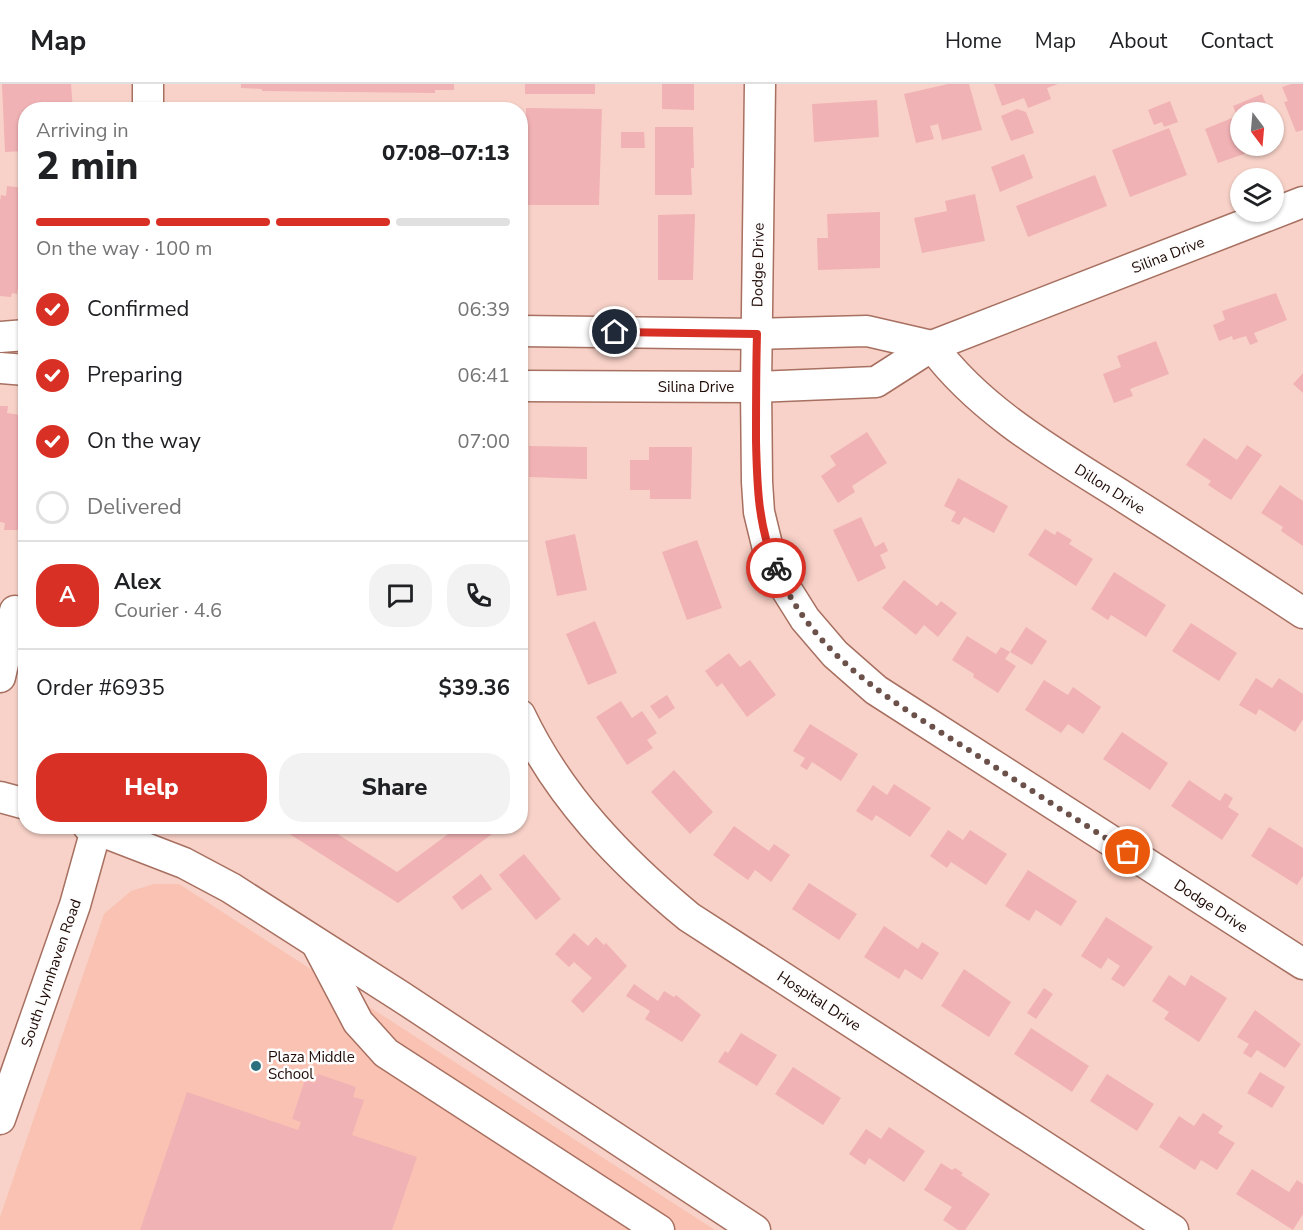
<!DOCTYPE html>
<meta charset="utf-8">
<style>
body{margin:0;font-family:"Nunito Sans",sans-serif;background:#f2f2f2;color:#202124;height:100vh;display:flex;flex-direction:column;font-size:22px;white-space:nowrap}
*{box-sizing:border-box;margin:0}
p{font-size:20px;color:#757577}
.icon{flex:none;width:33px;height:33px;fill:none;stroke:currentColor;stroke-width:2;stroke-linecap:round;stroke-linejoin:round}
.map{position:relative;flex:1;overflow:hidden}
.panel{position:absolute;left:18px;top:18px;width:510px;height:732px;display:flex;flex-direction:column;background:#fff;border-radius:24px;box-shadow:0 2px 4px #0004}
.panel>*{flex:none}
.needle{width:39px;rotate:164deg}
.buttons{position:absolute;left:1230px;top:18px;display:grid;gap:12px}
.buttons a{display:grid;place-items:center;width:54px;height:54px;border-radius:50%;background:#fff;box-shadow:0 2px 4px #0004;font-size:30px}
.pin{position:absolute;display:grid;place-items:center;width:51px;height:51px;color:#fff;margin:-26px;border:3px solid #fff;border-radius:50%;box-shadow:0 2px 6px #0007}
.courier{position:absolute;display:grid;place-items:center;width:60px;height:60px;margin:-30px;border:4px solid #d93025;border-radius:50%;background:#fff;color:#222;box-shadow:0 2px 8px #0007}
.head em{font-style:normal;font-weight:800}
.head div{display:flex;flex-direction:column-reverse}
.head{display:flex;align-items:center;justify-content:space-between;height:102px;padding:0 18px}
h1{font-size:39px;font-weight:800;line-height:45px}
.bar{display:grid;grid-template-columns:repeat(4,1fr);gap:9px 6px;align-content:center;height:72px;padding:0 18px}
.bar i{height:8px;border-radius:4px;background:#e0e0e0}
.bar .current{background:#d93025}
.bar p{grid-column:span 4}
.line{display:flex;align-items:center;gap:15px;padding:0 18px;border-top:2px solid #e0e0e0}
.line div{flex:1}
.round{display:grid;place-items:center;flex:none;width:63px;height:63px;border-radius:24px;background:#f2f2f2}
ol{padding:0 18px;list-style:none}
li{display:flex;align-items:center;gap:18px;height:66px}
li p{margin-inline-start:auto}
li .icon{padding:6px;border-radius:50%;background:#d93025;color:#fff;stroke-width:4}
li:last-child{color:#757577}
li i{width:33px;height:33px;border:3px solid #e0e0e0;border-radius:50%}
.primary-button{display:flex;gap:12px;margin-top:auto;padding:12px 18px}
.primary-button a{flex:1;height:69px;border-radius:24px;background:#d93025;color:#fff;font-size:24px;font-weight:800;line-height:69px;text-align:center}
.primary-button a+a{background:#f2f2f2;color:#202124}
header{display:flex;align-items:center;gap:36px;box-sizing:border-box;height:84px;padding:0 30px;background:#fff;border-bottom:2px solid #e0e0e0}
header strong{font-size:28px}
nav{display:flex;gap:33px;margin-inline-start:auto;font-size:21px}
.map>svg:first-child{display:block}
</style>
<header>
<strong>Map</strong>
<nav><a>Home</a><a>Map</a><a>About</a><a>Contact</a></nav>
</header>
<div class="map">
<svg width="1303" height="1146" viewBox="0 0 1303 1146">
<rect width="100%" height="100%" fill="#f8d2c8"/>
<path fill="#f9c2b2" d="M154 800H179L715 1146H0V1133L104 830 131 807Z"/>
<g fill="#f1b2b5">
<path d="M2 0H71L73 26H26V67L5 68Z"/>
<path d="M241 0H454V6H435V9L262 7V5L241 4Z"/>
<rect x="525" y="0" width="70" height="10"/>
<path d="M662 0H694V26L662 25Z"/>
<path d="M948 0H969L982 46 942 56 938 40 930 42 934 55 916 59 904 10Z"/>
<path d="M994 0H1058L1047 4 1051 15 1028 24 1024 14 1002 22Z"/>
<path d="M1291 0H1303V46L1296 48 1284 18 1288 17 1282 3Z"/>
<path d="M1262 10 1269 28H1240V62H1267L1218 79 1205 45 1237 32 1233 22Z"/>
<path d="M877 16 879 53 814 58 812 20Z"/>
<path d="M1170 17 1178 38 1164 43 1162 38 1154 41 1148 26Z"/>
<path d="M526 24 602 25 599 121H527Z"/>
<path d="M1017 25 1026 28 1034 49 1011 57 1001 32Z"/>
<path d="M1274 41 1280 58 1274 60Z"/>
<path d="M655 43H693L694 84H691L692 111H655Z"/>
<path d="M1169 44 1187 91 1130 113 1112 66Z"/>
<path d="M621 48H644L645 64H621Z"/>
<path d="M1024 70 1033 94 1000 108 991 83Z"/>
<path d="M1095 91 1107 122 1028 153 1016 122Z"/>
<path d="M7 102 25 104 26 206 18 205 17 210 12 209 11 213 0 212V117L1 111 6 112Z"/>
<path d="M975 110 985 157 922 169 914 134 947 127 945 117Z"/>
<path d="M880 128V184L818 186 817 154H828L827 130Z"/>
<path d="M695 130 693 196H658V131Z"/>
<path d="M1276 209 1287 236 1254 249 1258 258 1250 261 1246 252 1233 256 1232 252 1219 257 1213 241 1225 236 1222 227Z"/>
<path d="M1156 257 1169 290 1130 305 1133 312 1114 319 1103 290 1121 283 1117 272Z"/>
<path d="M1303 289V309L1293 300Z"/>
<path d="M0 322H8L7 329 20 331 21 324 26 325V446H4L5 439 0 438Z"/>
<path d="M867 348 887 379 852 402 855 408 838 419 821 392 836 381 830 372Z"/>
<path d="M1204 354 1237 376 1247 361 1262 371 1231 416 1208 401 1211 397 1186 381Z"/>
<path d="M529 362 587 363V395L529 393Z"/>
<path d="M649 363H692L691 415H650V406H630V376H649Z"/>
<path d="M958 394 1008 422 994 449 964 433 959 441 951 437 956 428 944 422Z"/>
<path d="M1280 401 1303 417V462L1281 447 1283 443 1261 429Z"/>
<path d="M861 433 875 463 884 458 888 467 880 471 886 484 858 498 833 446Z"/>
<path d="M1045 445 1055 451 1057 447 1072 456 1069 460 1093 475 1076 502 1028 471Z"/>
<path d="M575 450 587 506 557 512 545 457Z"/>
<path d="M697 456 722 524 687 536 662 468Z"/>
<path d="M1114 488 1166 521 1146 553 1111 531 1108 536 1091 525Z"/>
<path d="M904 496 937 522 941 517 957 529 938 553 924 541 916 551 882 524Z"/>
<path d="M595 537 617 589 588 601 566 550Z"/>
<path d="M1191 539 1237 569 1219 597 1172 567Z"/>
<path d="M1026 543 1047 557 1032 581 1010 568Z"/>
<path d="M967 552 996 570 1001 563 1010 568 1005 575 1016 582 998 609 973 593 974 590 952 576Z"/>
<path d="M729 569 740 583 750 576 776 611 747 633 722 599 717 603 705 587Z"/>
<path d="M1256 594 1272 604 1279 594 1303 610V635L1295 648 1259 625 1256 631 1239 621Z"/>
<path d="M1044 596 1068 611 1073 603 1101 623 1083 650 1068 640 1061 649 1025 626Z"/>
<path d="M667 611 675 624 659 635 650 622Z"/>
<path d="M621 617 632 634 642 627 657 649 647 656 653 664 627 681 596 633Z"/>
<path d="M810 640 858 670 841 697 812 678 807 686 800 682 805 674 793 667Z"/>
<path d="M1122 648 1168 679 1150 706 1103 675Z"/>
<path d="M674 686 713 728 690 750 651 708Z"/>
<path d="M1189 696 1220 717 1225 709 1233 714 1228 723 1239 730 1222 756 1171 722Z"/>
<path d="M894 700 931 724 910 753 876 731 872 737 856 727 873 701 887 711Z"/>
<path d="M277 742H325L397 788 459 742H503L398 819Z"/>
<rect x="396" y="742" width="25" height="6"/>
<path d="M734 742 769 767 774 760 790 771 771 798 755 786 748 796 713 771Z"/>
<path d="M1269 743 1303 764V792L1297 801 1251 772Z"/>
<path d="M948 746 963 756 970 746 1007 770 986 801 951 778 947 784 930 772Z"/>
<path d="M524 770 561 815 536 836 499 791Z"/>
<path d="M1028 786 1077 817 1061 842 1036 826 1029 837 1005 822Z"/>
<path d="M481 790 492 805 462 826 452 813Z"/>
<path d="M809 799 857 830 839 856 792 825Z"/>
<path d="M1106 833 1153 863 1124 903 1111 895 1120 882 1108 874 1101 885 1081 872Z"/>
<path d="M884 842 918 865 922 858 939 869 922 896 905 885 899 895 864 873Z"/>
<path d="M574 849 588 862 596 853 604 861 606 859 627 882 583 929 571 917 592 894 574 878 569 883 555 870Z"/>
<path d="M964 885 1011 918 989 953 941 922Z"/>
<path d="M1169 891 1185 902 1191 891 1227 914 1199 958 1164 935 1169 928 1152 917Z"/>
<path d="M634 900 658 917 664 907 674 913 676 911 701 931 682 958 645 935 650 927 626 912Z"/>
<path d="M1044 904 1053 910 1036 935 1027 929Z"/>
<path d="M1255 926 1301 960 1285 984 1257 966 1251 974 1243 969 1249 960 1237 953Z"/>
<path d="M1031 944 1089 982 1072 1008 1014 970Z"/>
<path d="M741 949 777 971 757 1002 718 978 725 967 728 969Z"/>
<path d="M793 983 841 1014 823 1041 775 1010Z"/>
<path d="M1260 988 1285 1003 1272 1024 1247 1009Z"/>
<path d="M318 990 356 1003 353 1013 364 1016 352 1051 417 1073 392 1146H140L187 1008 298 1046 301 1038 292 1035 305 996 315 999Z"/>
<path d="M1107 990 1154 1020 1137 1047 1090 1017Z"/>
<path d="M1203 1029 1223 1042 1218 1049 1235 1059 1217 1086 1201 1076 1195 1086 1159 1063 1179 1032 1194 1042Z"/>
<path d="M889 1043 925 1067 904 1098 869 1074 865 1081 849 1070 866 1045 881 1055Z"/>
<path d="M941 1079 952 1086 955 1084 963 1089 961 1091 990 1110 965 1146H958L943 1136 952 1123 924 1106Z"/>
<path d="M1252 1085 1289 1108 1297 1096 1303 1100V1130L1293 1146 1236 1110Z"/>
</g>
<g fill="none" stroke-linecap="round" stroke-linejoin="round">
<g stroke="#a77061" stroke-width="33">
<g id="minor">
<path d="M760 0 756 303 757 398 759 428 768 465 783 500 805 535 835 570 876 606 1303 880"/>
<path d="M148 26V0"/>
<path d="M520 247 757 250 867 247 932 262"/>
<path d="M0 253 26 251"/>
<path d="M932 262C981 328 1056 370 1124 413 1184 451 1244 490 1303 529"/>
<path d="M0 284 26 286"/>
<path d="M520 302 756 303 876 298 932 262 1303 118"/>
<path d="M0 593 15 527"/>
<path d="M520 631C559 713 620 776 689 833L1173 1146"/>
<path d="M0 713 26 720"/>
<path d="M88 742 184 779 231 804 400 912 755 1146"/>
<path d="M318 862 358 938 386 969 659 1146"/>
<path d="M0 1035 75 821 97 742"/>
</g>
</g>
<use href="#minor" stroke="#fff" stroke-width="30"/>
</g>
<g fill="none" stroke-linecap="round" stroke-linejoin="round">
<path stroke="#6b514a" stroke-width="6" stroke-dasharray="0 10.8" d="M776 484C815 576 896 619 975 670 1026 703 1077 736 1128 768"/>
<path stroke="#d93025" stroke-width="8" d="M615 248 757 250C756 285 756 321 756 357 757 401 758 443 776 484"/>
</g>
<circle fill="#2c7080" stroke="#fdfdfd" stroke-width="2" cx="256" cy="982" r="6"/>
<g text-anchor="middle" stroke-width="5" stroke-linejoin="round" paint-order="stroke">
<g font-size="15" fill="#1f0b06" stroke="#fdfdfd">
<text transform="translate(1168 171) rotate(-21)" y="5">Silina Drive</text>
<text transform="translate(758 181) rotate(-89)" y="5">Dodge Drive</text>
<text x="696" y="308">Silina Drive</text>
<text transform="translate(1110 405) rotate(32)" y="5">Dillon Drive</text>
<text transform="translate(1211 822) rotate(33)" y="5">Dodge Drive</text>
<text transform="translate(51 889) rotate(-71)" y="5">South Lynnhaven Road</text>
<text transform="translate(819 917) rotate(33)" y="5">Hospital Drive</text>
</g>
<g font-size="15" fill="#1f0b06" stroke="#fdfdfd" text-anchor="start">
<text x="268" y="978">Plaza Middle<tspan x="268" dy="17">School</tspan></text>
</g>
</g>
</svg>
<div class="buttons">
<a><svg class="needle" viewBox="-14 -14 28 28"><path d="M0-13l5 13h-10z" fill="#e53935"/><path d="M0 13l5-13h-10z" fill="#757577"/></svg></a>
<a><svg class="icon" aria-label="layers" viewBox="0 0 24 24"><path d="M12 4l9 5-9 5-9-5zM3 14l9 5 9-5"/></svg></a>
</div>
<div class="pin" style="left:1128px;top:768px;background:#ea580c"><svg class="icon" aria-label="bag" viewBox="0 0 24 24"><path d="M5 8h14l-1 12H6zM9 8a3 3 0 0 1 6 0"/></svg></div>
<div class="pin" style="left:615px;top:248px;background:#1f2937"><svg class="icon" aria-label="home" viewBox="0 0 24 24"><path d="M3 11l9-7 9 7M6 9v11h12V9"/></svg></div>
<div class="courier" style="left:776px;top:484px"><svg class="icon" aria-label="bike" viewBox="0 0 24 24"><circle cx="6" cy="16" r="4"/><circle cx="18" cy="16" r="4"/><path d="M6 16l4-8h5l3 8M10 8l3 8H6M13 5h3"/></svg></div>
<section class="panel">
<div class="head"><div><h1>2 min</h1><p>Arriving in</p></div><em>07:08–07:13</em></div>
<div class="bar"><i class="current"></i><i class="current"></i><i class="current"></i><i></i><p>On the way · 100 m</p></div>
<ol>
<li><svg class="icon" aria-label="check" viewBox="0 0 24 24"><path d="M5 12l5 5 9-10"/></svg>Confirmed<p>06:39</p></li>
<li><svg class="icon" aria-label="check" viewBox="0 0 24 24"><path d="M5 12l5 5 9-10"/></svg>Preparing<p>06:41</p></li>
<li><svg class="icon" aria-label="check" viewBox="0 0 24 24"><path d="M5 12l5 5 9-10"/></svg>On the way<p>07:00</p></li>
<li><i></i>Delivered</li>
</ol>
<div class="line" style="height:108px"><b class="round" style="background:#d93025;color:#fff">A</b><div><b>Alex</b><p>Courier · 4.6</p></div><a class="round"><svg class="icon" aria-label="chat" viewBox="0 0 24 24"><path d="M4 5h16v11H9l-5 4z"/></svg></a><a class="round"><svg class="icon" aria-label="phone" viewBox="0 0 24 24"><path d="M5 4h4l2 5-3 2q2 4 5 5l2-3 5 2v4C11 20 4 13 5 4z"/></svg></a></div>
<div class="line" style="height:78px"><div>Order #6935</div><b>$39.36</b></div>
<div class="primary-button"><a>Help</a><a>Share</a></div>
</section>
</div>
